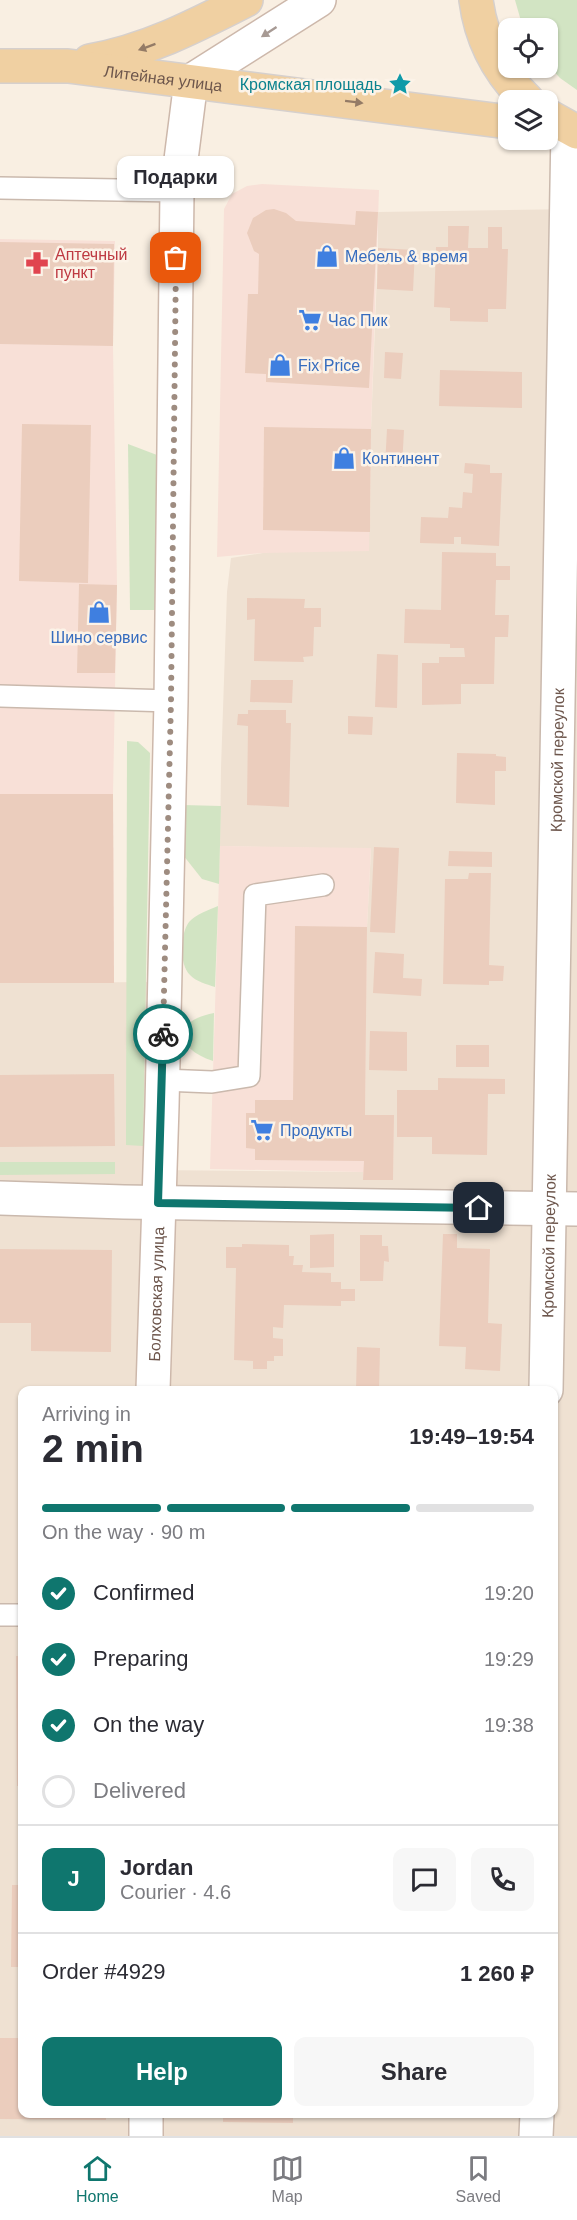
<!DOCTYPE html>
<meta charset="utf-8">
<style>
body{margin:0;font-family:Helvetica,sans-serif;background:#f7f7f7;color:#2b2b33;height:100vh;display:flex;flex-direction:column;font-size:22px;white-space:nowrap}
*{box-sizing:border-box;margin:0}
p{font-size:20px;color:#7c7c81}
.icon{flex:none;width:33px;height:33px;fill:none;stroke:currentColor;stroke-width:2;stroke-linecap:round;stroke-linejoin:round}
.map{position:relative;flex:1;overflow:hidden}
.sheet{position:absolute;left:18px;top:1386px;width:540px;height:732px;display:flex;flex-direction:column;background:#fff;border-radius:12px;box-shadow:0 2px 4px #0004}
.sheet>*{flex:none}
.tools{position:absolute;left:498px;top:18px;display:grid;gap:12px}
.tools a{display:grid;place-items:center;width:60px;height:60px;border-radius:12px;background:#fff;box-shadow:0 2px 4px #0004;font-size:30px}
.pin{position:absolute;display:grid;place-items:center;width:51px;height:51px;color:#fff;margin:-26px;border-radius:12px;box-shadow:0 3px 9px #0006}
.courier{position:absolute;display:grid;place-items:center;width:60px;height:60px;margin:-30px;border:4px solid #0f766e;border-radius:50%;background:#fff;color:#222;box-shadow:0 2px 8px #0007}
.bubble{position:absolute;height:42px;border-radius:12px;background:#fff;box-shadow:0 2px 4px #0004;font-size:20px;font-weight:700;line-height:42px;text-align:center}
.summary em{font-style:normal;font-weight:700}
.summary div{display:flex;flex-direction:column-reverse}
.summary{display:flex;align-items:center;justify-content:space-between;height:102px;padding:0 24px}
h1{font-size:39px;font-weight:700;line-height:45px}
.bar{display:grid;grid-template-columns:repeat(4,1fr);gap:9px 6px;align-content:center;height:72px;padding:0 24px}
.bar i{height:8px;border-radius:4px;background:#e1e1e2}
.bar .current{background:#0f766e}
.bar p{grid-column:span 4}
.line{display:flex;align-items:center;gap:15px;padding:0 24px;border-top:2px solid #e1e1e2}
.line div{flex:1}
.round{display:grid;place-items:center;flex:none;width:63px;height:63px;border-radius:12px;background:#f7f7f7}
ol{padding:0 24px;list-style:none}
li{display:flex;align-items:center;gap:18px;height:66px}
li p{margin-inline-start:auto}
li .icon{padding:6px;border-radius:50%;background:#0f766e;color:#fff;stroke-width:4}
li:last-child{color:#7c7c81}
li i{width:33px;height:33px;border:3px solid #e1e1e2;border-radius:50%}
.button{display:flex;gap:12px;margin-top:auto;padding:12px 24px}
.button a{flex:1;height:69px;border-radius:12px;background:#0f766e;color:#fff;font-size:24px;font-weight:700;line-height:69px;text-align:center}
.button a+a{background:#f7f7f7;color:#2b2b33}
.tab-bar{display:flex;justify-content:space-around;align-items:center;height:84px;border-top:2px solid #e1e1e2;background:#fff;font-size:16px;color:#7c7c81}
.tab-bar a{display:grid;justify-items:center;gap:3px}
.tab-bar .current{color:#0f766e}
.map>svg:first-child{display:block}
</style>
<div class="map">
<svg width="577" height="2136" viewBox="0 0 577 2136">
<rect width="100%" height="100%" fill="#f9efe2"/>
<path fill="#efe1d2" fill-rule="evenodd" d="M577 209V2136H0V983L155 982 153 1170 363 1172 367 927 371 849 220 846 221 768 227 592 231 558 263 553 370 532 371 429 378 248V212ZM22 1390H554V2114H22Z"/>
<g fill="#f8e0d7">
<path d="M262 184 379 190 371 429 369 551 263 553 217 557 224 209 232 194 247 186Z"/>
<path d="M0 239 115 241 113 346 117 585 113 794 114 983H0Z"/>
<path d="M220 846 371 848 367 927 365 1115H394L393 1180H363V1172L210 1169Z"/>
</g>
<g fill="#d2e4c3">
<path d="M515 0H577V90L560 78 548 65V28H523Z"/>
<path d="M128 444 157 455 155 610H130Z"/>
<path d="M127 741 138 742 150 753 143 1146 126 1145Z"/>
<path d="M183 805 221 806 219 884 202 879 183 855Z"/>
<path d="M218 906 215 987C206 984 197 982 190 975 179 964 180 934 189 922 196 914 209 910 218 906Z"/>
<path d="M214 1013 213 1061C174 1048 172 1021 214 1013Z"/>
<path d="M0 1162H115V1174L0 1175Z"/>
</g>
<g fill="#ebcdbd">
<path d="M274 209 286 213 296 221 355 225 356 211 378 212 369 388 266 382V374L245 373 248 294H258L259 254 254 251 247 233 253 218 266 210Z"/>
<path d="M448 226H469L468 248H488V227H502V249H508L506 309H488V322L450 321V308L434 307 436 247H448Z"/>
<path d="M0 242 114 244 113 346 0 344Z"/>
<path d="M378 248 415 250 413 291 377 289Z"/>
<path d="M385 352 403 353 401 379 384 378Z"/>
<path d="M440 370 522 372V408L439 406Z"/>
<path d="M22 424 91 425 88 583 19 581Z"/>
<path d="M264 427 371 429 370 532 263 530Z"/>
<path d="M387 429 404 430 402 467 385 466Z"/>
<path d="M465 463 490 465V473H502L499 546 461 544V537H454V544L420 543 421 517 448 518 449 507 462 508 463 492 472 493 473 474 464 473Z"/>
<path d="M442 552 496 553V566H510V580H496L495 615H509L508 637H495L494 684H461V704L422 705V663H439V657H465L464 648H450V644L404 643 405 609 441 610Z"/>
<path d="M79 584 117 585 115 673H77Z"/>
<path d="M247 598 305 599 304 608H321V627H314L313 656 303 657 304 662 254 661 255 619 247 620Z"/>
<path d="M377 654 398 655 397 708 375 707Z"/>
<path d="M251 680H293L292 703 250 702Z"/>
<path d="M248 710H286V723H291L289 807 247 805 248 726 237 725 238 714H248Z"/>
<path d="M348 716 373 717 372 735 348 734Z"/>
<path d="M457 753 496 754V756L506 757V771H495V805L456 803Z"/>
<path d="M0 794H113L114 983H0Z"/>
<path d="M374 847 399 848 395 933 370 932Z"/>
<path d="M449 851 492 852V867L448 866Z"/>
<path d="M469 873H491L489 965 504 966 503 981H489V985L443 984 445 879H468Z"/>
<path d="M295 926 367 927 365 1115H394L393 1180H363L364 1161 255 1160V1149L246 1148V1113H255V1100H293Z"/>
<path d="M375 952 404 954 403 978 422 979 421 996 373 993Z"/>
<path d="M370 1031 407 1032V1071L369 1070Z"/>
<rect x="456" y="1045" width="33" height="22"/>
<path d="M114 1074 115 1146 0 1147V1075Z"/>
<path d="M438 1078 505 1079V1094H488L487 1155 432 1154V1137H397V1090H438Z"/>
<path d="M334 1234V1267L310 1268V1235Z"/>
<path d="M443 1234H457V1248L490 1249 488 1323 502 1324 500 1371 465 1369 466 1347 439 1346Z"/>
<path d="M360 1235H382V1246H388L389 1262 384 1261 383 1281H360Z"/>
<path d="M242 1244 289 1245V1256H294L293 1265H303L302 1272 331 1273V1282H341V1289H355V1301H341V1306L284 1305 283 1328 273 1327V1338L283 1339V1356H274V1361H267V1369H253V1361L234 1360 236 1268H226V1247H242Z"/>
<path d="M0 1249 112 1250 111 1352 31 1351V1323H0Z"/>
<path d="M357 1347 380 1348 379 1390H356Z"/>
<path d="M20 1425H22V1552H19Z"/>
<path d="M16 1656H22V1786H17Z"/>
<path d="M12 1885H22V1967H11Z"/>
<path d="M0 2038H22V2114H106V2120L0 2119Z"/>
<path d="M223 2114H293V2123L223 2122Z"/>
</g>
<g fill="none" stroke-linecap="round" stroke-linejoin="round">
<g stroke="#cab9ad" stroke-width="24">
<g id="lane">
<path d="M0 188 177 191"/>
<path d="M0 696 171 701"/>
<path d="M163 1080 212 1082 249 1076 255 895 323 885"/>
<path d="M0 1615H22"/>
</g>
</g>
<g stroke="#cab9ad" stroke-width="36">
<g id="street">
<path d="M0 1198 124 1202 577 1209"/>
<path id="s1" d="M546 1390 568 129"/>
<path d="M536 2136 537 2114"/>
</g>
</g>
<g stroke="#cdb8ab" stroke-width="36">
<g id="secondary">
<path id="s2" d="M153 1390 162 1106 171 701 177 191 191 81 319 0"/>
<path d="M146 2136V2114"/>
</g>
</g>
<g stroke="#d6d0cd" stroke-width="36">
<g id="primary">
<path d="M476 0C481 39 499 73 527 100"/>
<path d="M90 61C147 51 195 26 246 0"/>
<path id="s3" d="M0 66H68L508 122"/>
<path d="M548 116 577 132"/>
</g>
</g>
<use href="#lane" stroke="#fff" stroke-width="21"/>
<use href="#street" stroke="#fff" stroke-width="33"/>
<use href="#secondary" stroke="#fff" stroke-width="33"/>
<use href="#primary" stroke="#f0d0a2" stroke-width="33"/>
</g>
<defs><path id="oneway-solid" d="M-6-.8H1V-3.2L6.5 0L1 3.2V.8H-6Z" transform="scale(1.5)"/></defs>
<use fill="#a79a94" href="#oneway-solid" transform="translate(269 32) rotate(147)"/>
<g fill="#947b66">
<use href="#oneway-solid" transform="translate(147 47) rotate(160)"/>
<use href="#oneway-solid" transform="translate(354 102) rotate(7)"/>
</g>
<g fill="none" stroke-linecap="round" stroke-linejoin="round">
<path stroke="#9e8c80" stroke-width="6" stroke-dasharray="0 10.8" d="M163 1034 171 701 176 258"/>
<path stroke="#0f766e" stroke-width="8" d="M163 1034 158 1203 479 1208"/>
</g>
<defs>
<g id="sight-bare" transform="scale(1.8)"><path d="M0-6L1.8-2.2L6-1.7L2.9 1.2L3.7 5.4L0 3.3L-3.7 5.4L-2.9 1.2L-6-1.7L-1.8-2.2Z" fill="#0f9aa8" stroke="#fcf3e8" stroke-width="2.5" paint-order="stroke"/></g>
<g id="shop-bare" transform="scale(1.8)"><path d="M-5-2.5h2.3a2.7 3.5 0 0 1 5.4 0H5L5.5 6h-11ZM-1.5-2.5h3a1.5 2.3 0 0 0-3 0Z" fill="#3f7fe0" stroke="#fcf3e8" stroke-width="2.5" paint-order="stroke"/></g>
<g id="pharmacy-bare" transform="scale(1.8)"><path d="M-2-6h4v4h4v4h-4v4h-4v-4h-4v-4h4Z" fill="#e0444e" stroke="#fcf3e8" stroke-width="2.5" paint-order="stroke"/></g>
<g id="supermarket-bare" transform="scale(1.8)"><path d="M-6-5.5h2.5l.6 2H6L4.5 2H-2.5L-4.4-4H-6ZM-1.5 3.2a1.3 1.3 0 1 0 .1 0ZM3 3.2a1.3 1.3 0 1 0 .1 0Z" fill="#3f7fe0" stroke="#fcf3e8" stroke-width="2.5" paint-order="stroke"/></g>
</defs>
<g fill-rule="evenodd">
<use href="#sight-bare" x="400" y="84"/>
<use href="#shop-bare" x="327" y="256"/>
<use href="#pharmacy-bare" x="37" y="263"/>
<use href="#supermarket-bare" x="310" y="320"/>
<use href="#shop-bare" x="280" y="365"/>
<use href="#shop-bare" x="344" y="458"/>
<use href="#shop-bare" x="99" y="612"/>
<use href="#supermarket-bare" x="262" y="1130"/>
</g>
<g text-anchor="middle" stroke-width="5" stroke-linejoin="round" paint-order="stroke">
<g font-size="16" fill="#6d564c" stroke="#fcf3e8">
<text dy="6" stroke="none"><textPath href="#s3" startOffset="164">Литейная улица</textPath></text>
<text dy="6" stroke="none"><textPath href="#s1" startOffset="630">Кромской переулок</textPath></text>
<text dy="6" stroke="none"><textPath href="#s1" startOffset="144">Кромской переулок</textPath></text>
<text dy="6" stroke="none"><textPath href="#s2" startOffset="96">Болховская улица</textPath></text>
</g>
<g font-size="16" fill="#0d838f" stroke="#fcf3e8" text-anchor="end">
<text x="382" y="90">Кромская площадь</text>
</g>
<g font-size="16" fill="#be3a42" stroke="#fcf3e8" text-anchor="start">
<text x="55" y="260">Аптечный<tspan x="55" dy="18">пункт</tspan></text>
</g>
<g font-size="16" fill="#366cbe" stroke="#fcf3e8" text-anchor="start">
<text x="345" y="262">Мебель &amp; время</text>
<text x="328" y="326">Час Пик</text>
<text x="298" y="371">Fix Price</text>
<text x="362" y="464">Континент</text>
<text x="99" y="643" text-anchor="middle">Шино сервис</text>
<text x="280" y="1136">Продукты</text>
</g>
</g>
</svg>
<div class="tools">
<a><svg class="icon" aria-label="locate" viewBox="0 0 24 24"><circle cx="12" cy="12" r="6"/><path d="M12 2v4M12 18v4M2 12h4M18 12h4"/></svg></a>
<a><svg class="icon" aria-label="layers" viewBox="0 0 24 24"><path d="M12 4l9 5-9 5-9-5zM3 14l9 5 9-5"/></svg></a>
</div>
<div class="pin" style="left:176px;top:258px;background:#ea580c"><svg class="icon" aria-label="bag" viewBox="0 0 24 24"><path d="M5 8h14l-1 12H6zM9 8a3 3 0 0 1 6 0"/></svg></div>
<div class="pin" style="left:479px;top:1208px;background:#1f2937"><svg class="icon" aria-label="home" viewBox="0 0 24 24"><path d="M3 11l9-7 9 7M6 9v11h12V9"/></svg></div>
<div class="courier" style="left:163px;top:1034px"><svg class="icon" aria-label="bike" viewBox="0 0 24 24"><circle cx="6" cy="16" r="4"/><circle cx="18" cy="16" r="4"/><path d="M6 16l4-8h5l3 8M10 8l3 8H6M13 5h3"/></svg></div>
<div class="bubble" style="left:117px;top:156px;width:117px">Подарки</div>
<section class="sheet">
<div class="summary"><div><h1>2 min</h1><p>Arriving in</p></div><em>19:49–19:54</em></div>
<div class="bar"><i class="current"></i><i class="current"></i><i class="current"></i><i></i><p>On the way · 90 m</p></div>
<ol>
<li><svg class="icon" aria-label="check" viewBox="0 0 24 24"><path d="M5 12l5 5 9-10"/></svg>Confirmed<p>19:20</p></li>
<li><svg class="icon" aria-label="check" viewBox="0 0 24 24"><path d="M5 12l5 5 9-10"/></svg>Preparing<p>19:29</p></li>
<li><svg class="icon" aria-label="check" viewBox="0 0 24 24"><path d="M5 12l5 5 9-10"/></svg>On the way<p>19:38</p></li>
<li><i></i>Delivered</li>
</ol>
<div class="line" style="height:108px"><b class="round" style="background:#0f766e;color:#fff">J</b><div><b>Jordan</b><p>Courier · 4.6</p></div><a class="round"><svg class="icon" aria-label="chat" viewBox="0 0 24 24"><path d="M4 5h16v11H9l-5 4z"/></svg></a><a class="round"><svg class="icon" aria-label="phone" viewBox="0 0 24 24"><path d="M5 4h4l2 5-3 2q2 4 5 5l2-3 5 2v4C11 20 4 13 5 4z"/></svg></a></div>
<div class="line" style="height:78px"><div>Order #4929</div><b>1 260 ₽</b></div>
<div class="button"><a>Help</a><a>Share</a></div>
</section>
</div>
<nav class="tab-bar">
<a class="current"><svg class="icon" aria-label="home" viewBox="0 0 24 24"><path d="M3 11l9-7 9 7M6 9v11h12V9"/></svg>Home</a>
<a><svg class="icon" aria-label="map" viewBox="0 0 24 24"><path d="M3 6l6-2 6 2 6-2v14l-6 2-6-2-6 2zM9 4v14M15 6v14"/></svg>Map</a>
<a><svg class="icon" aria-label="saved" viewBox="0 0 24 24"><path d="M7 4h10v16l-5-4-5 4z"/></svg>Saved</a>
</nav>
